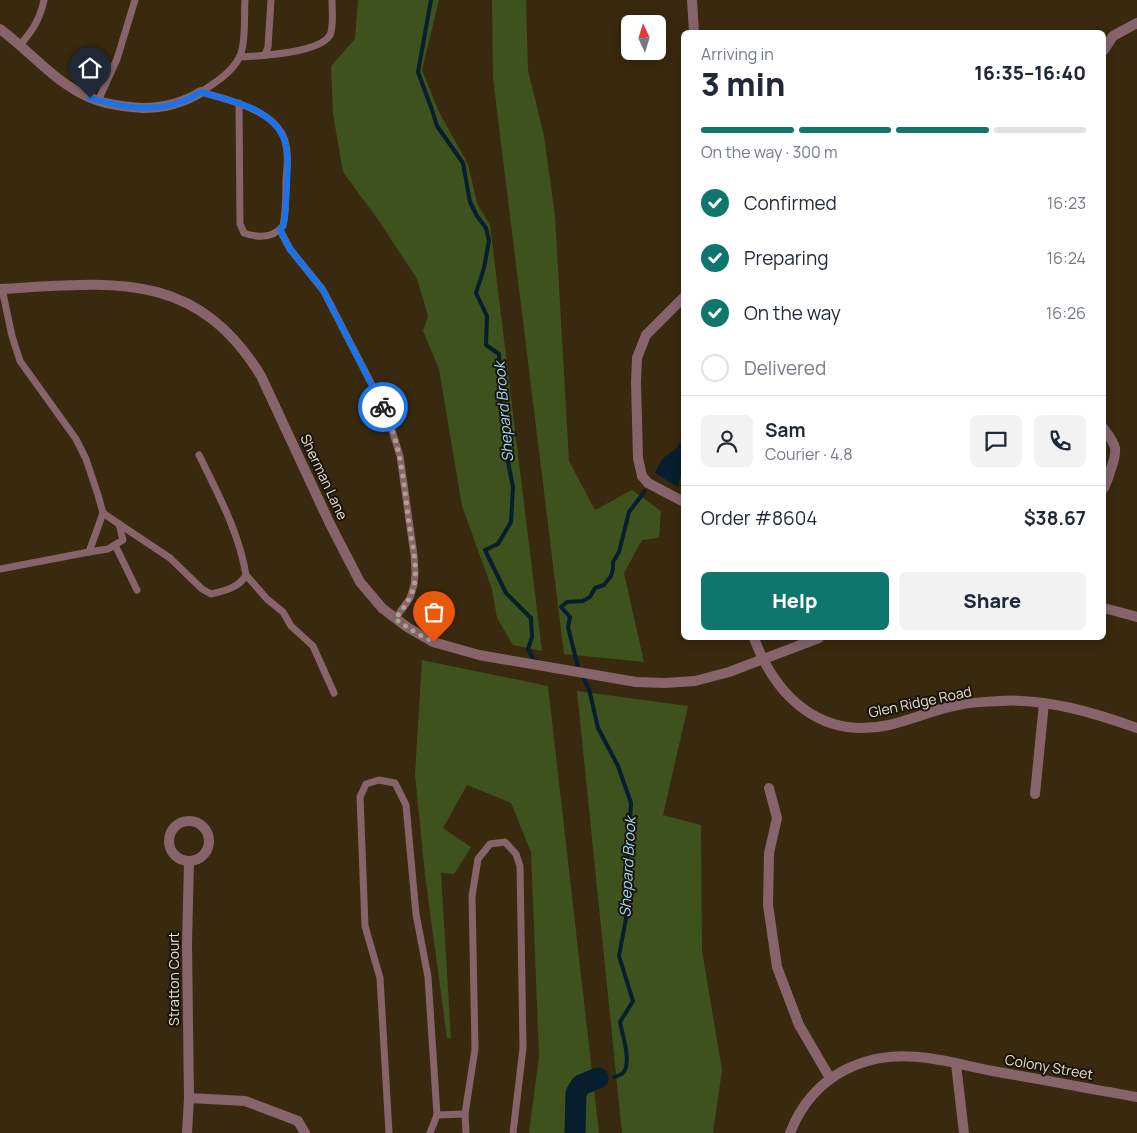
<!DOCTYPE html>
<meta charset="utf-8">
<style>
body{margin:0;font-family:Manrope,sans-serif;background:#f2f2f3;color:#1f2937;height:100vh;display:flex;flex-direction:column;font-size:19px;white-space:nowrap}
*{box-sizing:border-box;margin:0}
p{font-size:16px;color:#747a83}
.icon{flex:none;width:28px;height:28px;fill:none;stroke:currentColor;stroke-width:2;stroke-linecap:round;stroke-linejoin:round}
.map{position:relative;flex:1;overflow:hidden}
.panel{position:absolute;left:681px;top:30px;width:425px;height:610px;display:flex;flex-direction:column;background:#fff;border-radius:8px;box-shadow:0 2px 12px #0003}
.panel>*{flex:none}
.needle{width:32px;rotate:356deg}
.fabs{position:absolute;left:621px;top:15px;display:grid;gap:10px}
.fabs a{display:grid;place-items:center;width:45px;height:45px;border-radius:8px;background:#fff;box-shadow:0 2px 12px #0003;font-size:25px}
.pin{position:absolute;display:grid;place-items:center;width:42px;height:42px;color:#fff;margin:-51px -21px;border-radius:50% 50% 50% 0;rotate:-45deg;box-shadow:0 0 5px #0007}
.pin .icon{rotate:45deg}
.courier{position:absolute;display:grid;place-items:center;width:50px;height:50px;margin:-25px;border:4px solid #1a73e8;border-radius:50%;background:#fff;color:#222;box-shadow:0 1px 6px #0007}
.summary em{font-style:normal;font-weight:800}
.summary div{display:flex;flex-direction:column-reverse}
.summary{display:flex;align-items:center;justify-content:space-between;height:85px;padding:0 20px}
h1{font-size:32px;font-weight:800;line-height:38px}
.bar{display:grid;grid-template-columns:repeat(4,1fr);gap:8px 5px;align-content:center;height:60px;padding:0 20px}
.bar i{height:6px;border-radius:4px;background:#e0e1e3}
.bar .selected{background:#0f766e}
.bar p{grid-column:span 4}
.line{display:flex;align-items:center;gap:12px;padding:0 20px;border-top:1px solid #e0e1e3}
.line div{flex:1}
.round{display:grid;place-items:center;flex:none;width:52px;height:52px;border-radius:8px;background:#f2f2f3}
ol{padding:0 20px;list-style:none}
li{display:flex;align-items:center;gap:15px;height:55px}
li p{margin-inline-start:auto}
li .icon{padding:5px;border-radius:50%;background:#0f766e;color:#fff;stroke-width:4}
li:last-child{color:#747a83}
li i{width:28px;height:28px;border:2px solid #e0e1e3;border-radius:50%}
.primary-button{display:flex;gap:10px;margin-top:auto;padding:10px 20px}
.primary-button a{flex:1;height:58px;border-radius:8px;background:#0f766e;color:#fff;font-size:20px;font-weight:800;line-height:58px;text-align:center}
.primary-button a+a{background:#f2f2f3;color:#1f2937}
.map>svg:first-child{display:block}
</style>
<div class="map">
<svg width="1137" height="1133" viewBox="0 0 1137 1133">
<rect width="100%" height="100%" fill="#39290e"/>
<g fill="#3e521e">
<path d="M358 0H439L422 70 439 112 468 164 477 203 490 225 542 651 513 645 497 618 492 589 462 506 439 369 423 331 428 316 417 279 379 221 343 172 333 114 331 66 355 39Z"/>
<path d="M492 0H526L528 70 544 136 555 216 569 461 595 510 632 490 661 511 659 538 642 540 624 573 644 662 564 654 493 78Z"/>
<path d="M422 660 548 686 599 1133H529L539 1056 531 852 511 803 467 785 443 828 471 847 454 874 441 873 451 1039 447 1038 425 875 415 775Z"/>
<path d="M577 691 688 706 663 815 701 825 702 951 722 1070 713 1133H622Z"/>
</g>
<path fill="#061e2d" d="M684 436V473L680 478 678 487 655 473 662 459 677 448Z"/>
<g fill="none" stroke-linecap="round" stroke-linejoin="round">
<g stroke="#061e2d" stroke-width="4">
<path d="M431 0 418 72 431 107 437 126 463 163 470 202 477 216 486 228 489 241 484 268 476 293 487 316 486 345 499 354 501 410 510 433 507 457 513 487 511 522 498 544 485 550 506 593 531 618 532 637 528 649 534 660 537 661"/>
<path d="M578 667 568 627 570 617 561 607 567 602 583 601 590 597 595 588 604 585 611 576 613 569V562L619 552 629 512 645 491"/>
<path d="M582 675 589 689 598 728 618 766 631 803 627 866V913L619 956 633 1001 620 1022C622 1034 633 1065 622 1074 620 1075 617 1076 614 1077"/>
</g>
<path stroke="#061e2d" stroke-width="21" d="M575 1133 576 1093 581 1085 598 1078"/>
<g stroke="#87646b" stroke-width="7">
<path d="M20 45C33 30 40 19 44 0"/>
<path d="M265 55 268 47 271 0"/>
<path d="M240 57C259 56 320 53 330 35 334 26 332 10 332 0"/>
<path d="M201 92C229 100 276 110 285 141 289 154 287 167 286 180 286 195 286 211 283 226 273 238 258 238 244 233L240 224 239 103"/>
<path d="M201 92C215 83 231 73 239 58 246 45 244 16 245 0"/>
<path d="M98 101 117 59 135 0"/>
<path d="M280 230 290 249 323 290 387 414 400 456 414 555 415 573 414 585 410 598 395 619"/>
<path d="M119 524 170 558 202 589 211 594C224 591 239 588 246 575 239 532 218 494 199 455"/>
<path d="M115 545 137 590"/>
<path d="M89 552 108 549 123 540 119 524 103 513"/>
<path d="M0 569 89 552 103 513 98 495 86 459 76 439 20 361 12 336 2 289"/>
<path d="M246 575 267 599 283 612 291 626 313 646 334 693"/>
<path d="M437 1115 465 1114"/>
<path d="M389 1133 380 978 365 926 360 797 366 784 379 780 395 783 406 805 416 914 428 977 437 1115 430 1133"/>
<path d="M466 1133 465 1114 475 1049 472 896 478 859 490 844 505 842 516 854 520 866 523 1048 513 1133"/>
</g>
<g stroke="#87646b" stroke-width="10">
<path d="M692 0 694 32"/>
<path d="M0 29C30 51 56 84 91 98 107 105 126 107 143 108 165 108 183 103 201 92"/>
<path d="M1104 50 1113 36 1137 23"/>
<path d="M684 297 646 335 637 358 636 382 638 458 642 476 648 483 684 502"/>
<path d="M1104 429C1117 446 1118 449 1111 469 1109 476 1107 482 1104 488"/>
<path d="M754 638C776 698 822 740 889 725 912 720 935 709 958 705 972 702 986 702 1000 701 1046 698 1095 713 1137 728"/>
<path d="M769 788 777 818 769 853 768 905 777 967 799 1025 830 1078"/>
<path d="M1035 794 1044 703"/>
<circle cx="189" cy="841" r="20"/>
<path d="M956 1064 964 1133"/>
<path d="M189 1098 245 1101 298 1121 305 1133"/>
<path d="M187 1133 189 1098 187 944 189 861"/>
<path d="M790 1133C813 1074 867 1049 928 1058 951 1061 975 1068 998 1072 1045 1080 1091 1089 1137 1097"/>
</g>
<g stroke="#87646b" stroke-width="10">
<path d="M0 289C110 283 195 268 261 376L330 524 360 582 382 608 407 627 433 642 479 655 636 682 665 683 695 681 729 672 819 638"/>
<path d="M1104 608 1137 617"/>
</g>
</g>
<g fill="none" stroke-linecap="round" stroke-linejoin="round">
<path stroke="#ada18e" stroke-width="5" stroke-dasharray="0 9" d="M383 407C401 443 404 485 409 524 412 544 418 566 414 586 411 599 403 609 395 619L418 634 434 642"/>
<path stroke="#1a73e8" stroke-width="6" d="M90 98C129 110 166 114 201 92 234 101 284 111 287 152 289 173 286 197 285 218L283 226 280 230 290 249 323 290 383 407"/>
</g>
<g text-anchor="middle" stroke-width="4" stroke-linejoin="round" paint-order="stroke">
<g font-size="14" fill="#ece2d3" stroke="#1a1408">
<text transform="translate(324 477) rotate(65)" y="5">Sherman Lane</text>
<text transform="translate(920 702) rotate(-12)" y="5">Glen Ridge Road</text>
<text transform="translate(174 979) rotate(-90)" y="5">Stratton Court</text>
<text transform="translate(1049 1067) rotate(10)" y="5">Colony Street</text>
</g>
<g font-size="15" font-style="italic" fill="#9ed7fd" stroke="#1a1408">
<text transform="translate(504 412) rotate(-95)" y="5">Shepard Brook</text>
<text transform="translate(628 867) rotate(-87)" y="5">Shepard Brook</text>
</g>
</g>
</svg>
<div class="fabs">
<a><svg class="needle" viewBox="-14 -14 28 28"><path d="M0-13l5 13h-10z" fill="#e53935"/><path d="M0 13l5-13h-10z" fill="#747a83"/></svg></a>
</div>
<div class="pin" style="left:434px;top:642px;background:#ea580c"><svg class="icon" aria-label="bag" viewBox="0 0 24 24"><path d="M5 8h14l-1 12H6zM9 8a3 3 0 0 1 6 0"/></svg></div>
<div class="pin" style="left:90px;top:98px;background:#1f2937"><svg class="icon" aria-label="home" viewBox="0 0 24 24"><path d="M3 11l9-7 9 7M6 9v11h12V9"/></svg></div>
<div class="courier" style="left:383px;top:407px"><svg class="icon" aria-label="bike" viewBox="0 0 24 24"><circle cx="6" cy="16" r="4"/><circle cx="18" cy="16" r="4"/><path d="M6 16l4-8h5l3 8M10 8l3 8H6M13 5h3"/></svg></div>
<section class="panel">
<div class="summary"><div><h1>3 min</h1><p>Arriving in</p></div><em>16:35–16:40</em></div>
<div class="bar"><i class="selected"></i><i class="selected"></i><i class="selected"></i><i></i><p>On the way · 300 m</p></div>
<ol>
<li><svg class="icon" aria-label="check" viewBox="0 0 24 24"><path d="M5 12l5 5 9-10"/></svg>Confirmed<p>16:23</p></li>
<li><svg class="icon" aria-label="check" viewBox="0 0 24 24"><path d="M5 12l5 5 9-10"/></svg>Preparing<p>16:24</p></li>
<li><svg class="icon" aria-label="check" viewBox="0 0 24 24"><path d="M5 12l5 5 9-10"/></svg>On the way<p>16:26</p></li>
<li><i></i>Delivered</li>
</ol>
<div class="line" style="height:90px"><a class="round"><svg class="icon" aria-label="person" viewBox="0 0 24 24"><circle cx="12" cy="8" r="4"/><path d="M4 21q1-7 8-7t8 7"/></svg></a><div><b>Sam</b><p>Courier · 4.8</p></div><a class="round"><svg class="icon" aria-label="chat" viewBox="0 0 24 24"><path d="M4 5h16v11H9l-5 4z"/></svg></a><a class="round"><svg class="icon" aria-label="phone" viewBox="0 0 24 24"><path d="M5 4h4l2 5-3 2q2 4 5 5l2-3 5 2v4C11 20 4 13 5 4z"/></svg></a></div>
<div class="line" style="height:65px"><div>Order #8604</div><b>$38.67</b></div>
<div class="primary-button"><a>Help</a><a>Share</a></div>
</section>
</div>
